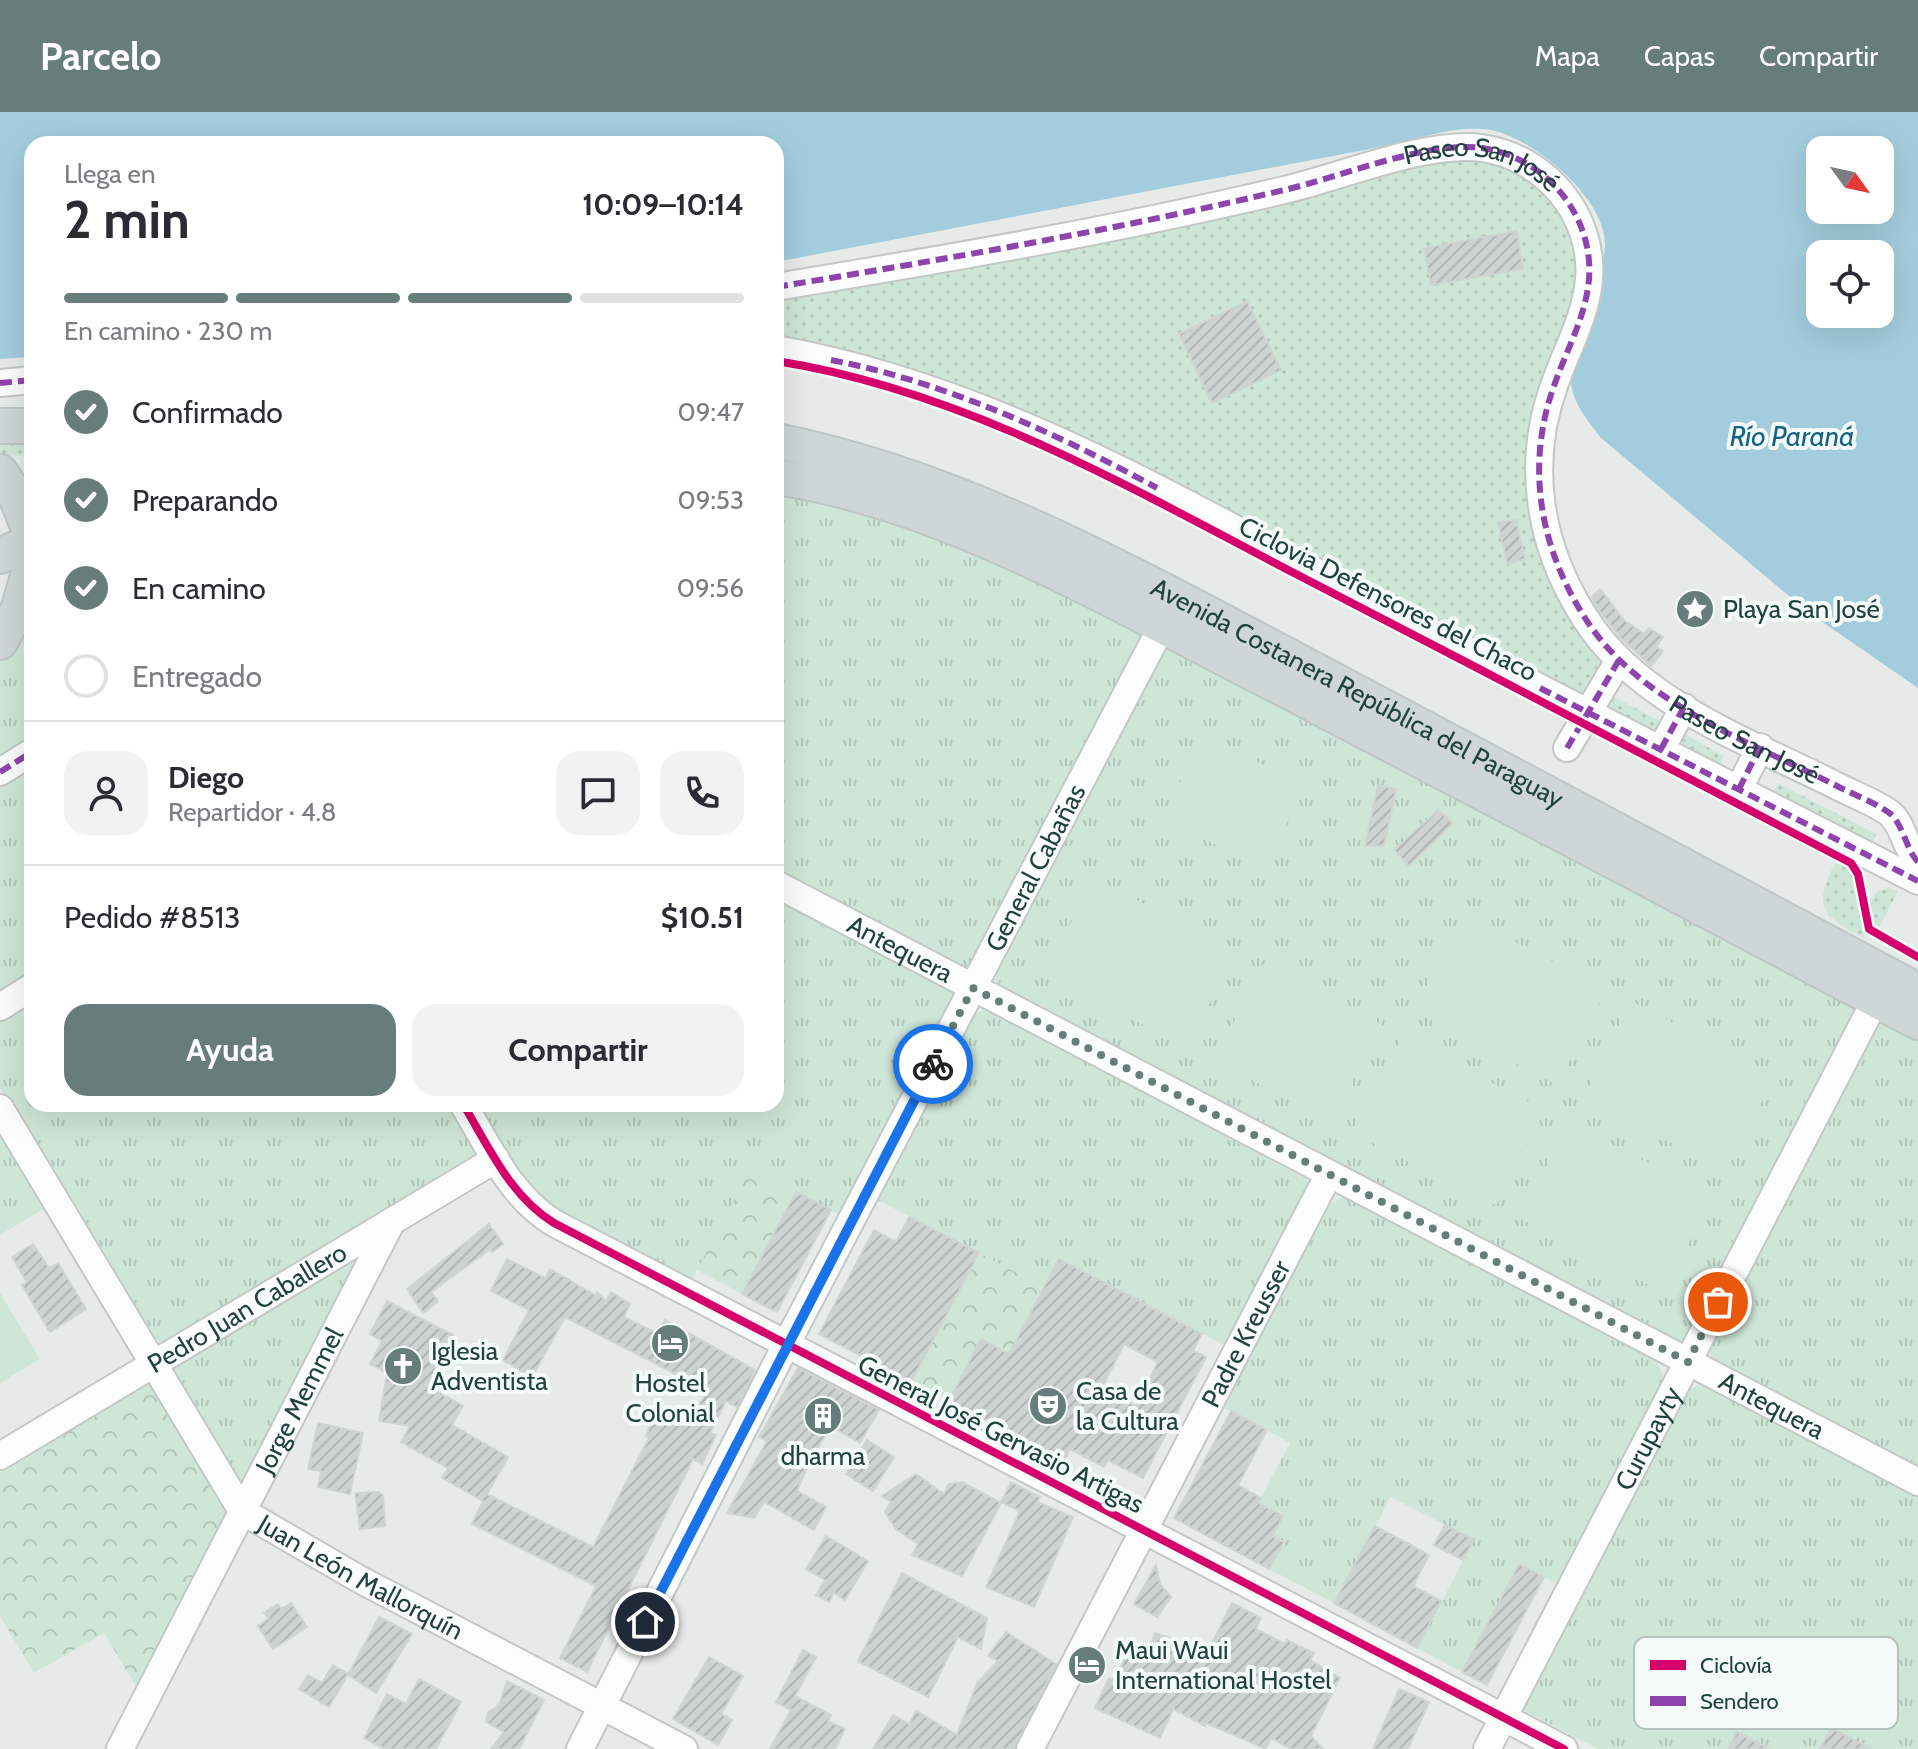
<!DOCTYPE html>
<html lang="es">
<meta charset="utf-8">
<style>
body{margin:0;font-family:Cabin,sans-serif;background:#f2f2f3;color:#2b2b33;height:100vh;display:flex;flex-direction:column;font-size:30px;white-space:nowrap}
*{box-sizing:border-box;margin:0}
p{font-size:26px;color:#7c7c81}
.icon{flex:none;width:44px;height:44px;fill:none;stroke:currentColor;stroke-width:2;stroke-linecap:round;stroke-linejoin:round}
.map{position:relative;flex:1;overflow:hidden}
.side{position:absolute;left:24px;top:24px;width:760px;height:976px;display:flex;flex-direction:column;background:#fff;border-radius:24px;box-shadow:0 8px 32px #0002}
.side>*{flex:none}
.needle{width:52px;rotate:123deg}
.tools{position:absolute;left:1806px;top:24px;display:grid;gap:16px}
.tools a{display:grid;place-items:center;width:88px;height:88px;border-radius:16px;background:#fff;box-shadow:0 8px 32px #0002;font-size:40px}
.pin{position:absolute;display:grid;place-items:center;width:68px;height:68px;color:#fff;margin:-34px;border:4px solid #fff;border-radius:50%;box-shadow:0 2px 8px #0007}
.courier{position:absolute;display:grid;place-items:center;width:80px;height:80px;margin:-40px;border:6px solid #1a73e8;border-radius:50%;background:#fff;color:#222;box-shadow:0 2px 10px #0007}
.summary em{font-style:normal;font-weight:800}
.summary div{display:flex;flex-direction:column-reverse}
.summary{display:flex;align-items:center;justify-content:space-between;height:136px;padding:0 40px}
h1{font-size:52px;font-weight:800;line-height:60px}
.bar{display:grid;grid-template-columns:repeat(4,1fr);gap:12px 8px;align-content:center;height:96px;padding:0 40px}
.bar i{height:10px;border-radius:6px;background:#e1e1e2}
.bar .on{background:#667d7a}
.bar p{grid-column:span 4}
.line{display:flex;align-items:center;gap:20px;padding:0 40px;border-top:2px solid #e1e1e2}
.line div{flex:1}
.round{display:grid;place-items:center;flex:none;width:84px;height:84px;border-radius:24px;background:#f2f2f3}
ol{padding:0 40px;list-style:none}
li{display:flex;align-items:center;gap:24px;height:88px}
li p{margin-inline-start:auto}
li .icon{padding:8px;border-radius:50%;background:#667d7a;color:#fff;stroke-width:4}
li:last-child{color:#7c7c81}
li i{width:44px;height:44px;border:4px solid #e1e1e2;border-radius:50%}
.primary-button{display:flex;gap:16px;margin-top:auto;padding:16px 40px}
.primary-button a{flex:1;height:92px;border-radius:24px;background:#667d7a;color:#fff;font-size:32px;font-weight:800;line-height:92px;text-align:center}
.primary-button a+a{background:#f2f2f3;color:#2b2b33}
header{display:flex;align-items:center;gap:48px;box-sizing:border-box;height:112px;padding:0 40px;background:#667d7a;color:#fff}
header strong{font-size:38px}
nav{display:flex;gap:44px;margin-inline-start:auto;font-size:28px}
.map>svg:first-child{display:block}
</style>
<header>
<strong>Parcelo</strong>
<nav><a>Mapa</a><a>Capas</a><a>Compartir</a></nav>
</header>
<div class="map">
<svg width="1918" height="1637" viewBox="0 0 1918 1637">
<defs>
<pattern id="grass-tufts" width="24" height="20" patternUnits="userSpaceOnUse" patternTransform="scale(2)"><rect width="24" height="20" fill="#cee6d8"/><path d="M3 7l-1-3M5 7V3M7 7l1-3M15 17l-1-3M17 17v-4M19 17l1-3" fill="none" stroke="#b1c6ba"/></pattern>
<pattern id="forest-crowns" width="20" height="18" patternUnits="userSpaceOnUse" patternTransform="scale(2)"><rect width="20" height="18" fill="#cee6d8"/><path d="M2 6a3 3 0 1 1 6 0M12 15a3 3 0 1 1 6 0" fill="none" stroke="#b1c6ba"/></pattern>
<pattern id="garden-dots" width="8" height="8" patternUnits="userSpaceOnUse" patternTransform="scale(2)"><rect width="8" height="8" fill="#cee6d8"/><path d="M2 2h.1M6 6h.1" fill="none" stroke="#b1c6ba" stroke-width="1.8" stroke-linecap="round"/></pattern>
<pattern id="building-hatch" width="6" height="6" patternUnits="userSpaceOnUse" patternTransform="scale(2)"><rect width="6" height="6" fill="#ccd3d1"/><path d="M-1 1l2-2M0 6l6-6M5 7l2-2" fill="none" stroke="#afb6b4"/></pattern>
</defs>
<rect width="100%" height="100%" fill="#e6ebea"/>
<g fill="url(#grass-tufts)">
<path d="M776 375 915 414 1139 516 1142 522 973 854 968 856 776 759Z"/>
<path d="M32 513V875L0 895V534Z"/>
<path d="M1174 534 1860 891 1688 1225 1677 1229 1659 1222 996 870 994 860 1162 541Z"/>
<path d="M776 783 954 878 955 883 842 1104 751 1056 690 1172 563 1105 532 1083 476 992H776Z"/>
<path d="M32 886V992H455L477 1038 474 1045 164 1232 146 1221 0 976V906Z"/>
<path d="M985 896 1306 1067 1309 1076 1228 1235 1059 1147 1044 1175 876 1087 970 905Z"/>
<path d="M1881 905 1918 918V1358L1713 1249 1709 1238Z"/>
<path d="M0 1017 47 1095 0 1123Z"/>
<path d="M1343 1085 1647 1243C1658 1251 1664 1257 1663 1271L1558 1473 1519 1452 1462 1560 1417 1536 1474 1428 1391 1385 1334 1491 1269 1457 1284 1430 1272 1424 1282 1405 1258 1391 1290 1331 1221 1294 1325 1094Z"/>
<path d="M370 1131 247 1366 238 1370 173 1258 175 1252Z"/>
<path d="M1696 1274H1707L1918 1382V1637H1872L1831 1616 1820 1637H1762L1763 1633 1737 1620 1728 1637H1598L1525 1599 1523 1592 1684 1281Z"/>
</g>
<g fill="url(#forest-crowns)">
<path d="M751 1056 796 1080 742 1182 697 1158Z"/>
<path d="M979 1141 1044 1175 1009 1242 981 1227 949 1289 911 1270Z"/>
<path d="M146 1271 152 1273 227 1404 139 1580 104 1521 34 1561 0 1504V1357Z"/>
</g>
<g fill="url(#garden-dots)">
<path d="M1500 45 1563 92 1584 157 1533 374 1612 548 1585 593 1171 375 776 232V181L1414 49Z"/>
<path d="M0 331H32V344L0 343Z"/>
<path d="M1612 584 1664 611 1659 622 1606 594Z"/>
<path d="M1683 621 1724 644 1720 652 1679 630Z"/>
<path d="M1778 671 1876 722 1872 731 1773 681Z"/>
<path d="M1837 747 1854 759 1864 826C1818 802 1813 794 1837 747Z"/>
<path d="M1888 776 1898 779 1878 818 1870 813 1866 794 1877 780Z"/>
</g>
<g fill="#cee6d8">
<path d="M1205 623 1306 675 1263 757 1162 705Z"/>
<path d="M1094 766 1237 839 1187 935 1044 862Z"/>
<path d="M1464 804 1607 877 1557 973 1415 900Z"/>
<path d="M1263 852 1382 913 1332 1009 1214 949Z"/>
<path d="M1633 890 1775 964 1726 1059 1583 986Z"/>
<path d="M1402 925 1545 998 1496 1094 1353 1021Z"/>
<path d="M1570 1011 1713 1084 1663 1180 1521 1107Z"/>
<path d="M0 1181 40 1247 0 1271Z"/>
</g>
<path fill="#a3cddd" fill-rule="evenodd" d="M0 0H1918V576L1808 500 1600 325C1590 311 1575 294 1572 277 1565 245 1603 171 1605 134 1607 87 1533 26 1491 18 1462 13 1428 23 1401 31L776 150V32H32V245L0 247ZM1820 38H1880V98H1820ZM1820 142H1880V202H1820Z"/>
<g fill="url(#building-hatch)" stroke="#ced5d3" stroke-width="2" fill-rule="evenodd">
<path d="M1517 119 1523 157 1431 173 1424 136Z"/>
<path d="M1247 189 1281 258 1212 291 1179 222Z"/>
<path d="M1516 408 1525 447 1507 452 1498 410Z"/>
<path d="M1600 477 1624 508 1644 522 1649 516 1663 525 1656 535 1663 539 1651 554 1620 525 1598 497 1592 485Z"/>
<path d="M1378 673 1396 677 1384 734H1365Z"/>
<path d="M1438 698 1453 711 1409 754 1394 738Z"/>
<path d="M796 1080 831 1098 777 1200 742 1182Z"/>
<path d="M909 1105 979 1141 911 1270 819 1222 874 1118 896 1130Z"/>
<path d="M489 1112 503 1132 492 1140 490 1137 431 1180 438 1189 423 1201 407 1177Z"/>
<path d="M33 1132 49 1156 58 1151 86 1197 50 1220 22 1173 27 1170 12 1145Z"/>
<path d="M507 1147 545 1166 550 1157 595 1183 597 1180 606 1189 611 1180 630 1192 624 1205 658 1222 665 1208 755 1258 737 1295 726 1289 710 1321 716 1323 702 1352 693 1347 587 1560 560 1546 596 1474 472 1412 483 1389 442 1366 448 1356 401 1330 410 1314 379 1309 387 1261 370 1252 382 1229 370 1222 387 1189 453 1223 427 1274 463 1294 452 1313 508 1345 487 1382 593 1435 649 1326 646 1324 657 1295 690 1310 707 1278 565 1205 532 1265 503 1248 529 1198 491 1179Z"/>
<path d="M1059 1147 1202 1222 1193 1239 1206 1245 1143 1366 1108 1348 1104 1355 1070 1337 1064 1349 949 1289 981 1227 1009 1242ZM1124 1232 1158 1250 1136 1294 1102 1276Z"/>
<path d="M798 1256 879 1298 860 1331 830 1314 806 1358 797 1379 826 1395 814 1418 764 1390 754 1406 727 1401 767 1329 759 1325Z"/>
<path d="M1231 1299 1267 1318 1238 1373 1261 1386 1258 1391 1283 1404 1272 1424 1284 1430 1269 1457 1174 1406Z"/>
<path d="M318 1311 363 1321 350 1382 318 1375 321 1359 308 1357Z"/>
<path d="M867 1328 894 1345 873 1379 846 1362Z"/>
<path d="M916 1362 944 1382 949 1372 962 1370 1001 1391 962 1464 912 1443 918 1432 896 1417 885 1400 891 1390 882 1384Z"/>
<path d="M1011 1370 1040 1385 1037 1390 1073 1405 1034 1495 986 1475 1020 1399 1001 1390Z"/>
<path d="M378 1380 383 1383 385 1414 360 1417 355 1381Z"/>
<path d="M1445 1413 1474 1428 1463 1448 1434 1433Z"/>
<path d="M1375 1414 1429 1443 1413 1474 1441 1489 1417 1536 1334 1491Z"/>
<path d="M826 1424 868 1449 845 1488 834 1481 829 1490 816 1483 825 1468 806 1457Z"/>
<path d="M1519 1452 1544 1465 1487 1573 1462 1560Z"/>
<path d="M1156 1453 1160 1472 1171 1485 1157 1505 1134 1492Z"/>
<path d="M902 1461 987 1506 981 1537 958 1525 928 1585 858 1549Z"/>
<path d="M291 1491 307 1515 273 1537 258 1514 269 1506 264 1501 278 1492 281 1497Z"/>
<path d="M1232 1491 1261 1506 1256 1517 1285 1532 1287 1528 1314 1541 1310 1548 1340 1566 1311 1624 1323 1637H1291L1271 1626 1266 1637 1206 1611 1205 1614 1173 1597 1160 1626 1095 1596 1109 1566 1114 1568 1128 1541 1145 1549 1155 1521 1208 1539Z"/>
<path d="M379 1505 412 1522 376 1581 348 1563Z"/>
<path d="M1006 1520 1056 1552 1014 1637H873L893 1603 909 1612 916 1599 957 1623 977 1571 998 1549 988 1544Z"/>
<path d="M803 1538 816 1545 795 1584 831 1603 828 1609 845 1617 835 1637H770L791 1598 776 1590Z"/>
<path d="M709 1545 743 1564 721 1602 732 1608 718 1633 673 1607Z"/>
<path d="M333 1553 348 1562 329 1595 299 1577 308 1563 322 1571Z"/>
<path d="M419 1567 461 1590 436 1637H385L364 1626 387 1582 406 1592Z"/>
<path d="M507 1569 544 1588 519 1637H491L504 1620 486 1610 488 1600 499 1593Z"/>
<path d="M1399 1577 1429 1590 1408 1637H1373Z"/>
<path d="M1831 1616 1872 1637H1820Z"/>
<path d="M1737 1620 1770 1637H1728Z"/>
</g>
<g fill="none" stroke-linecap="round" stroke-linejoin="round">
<g stroke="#c3c8c7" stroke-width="30">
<g id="minor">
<path id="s1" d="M776 175C946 147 1116 118 1284 78 1338 66 1428 28 1482 36 1545 45 1594 103 1589 167 1586 204 1567 237 1555 271 1525 352 1539 434 1585 506 1639 591 1748 629 1835 673 1852 682 1872 689 1888 700 1903 710 1905 736 1918 750"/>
<path d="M776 237C990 275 1174 386 1364 485 1548 581 1733 674 1918 769"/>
<path d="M0 271 32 268"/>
<path d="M1567 636 1619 548"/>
<path d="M1661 637 1684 595"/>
<path d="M0 660 32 640"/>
<path d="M1739 677 1760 635"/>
<path id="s2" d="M776 772 1918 1370"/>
<path d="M0 895 32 875"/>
<path d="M463 992C489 1035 510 1084 554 1111L1564 1637"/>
<path id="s3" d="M0 996 242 1399 359 1467 684 1637"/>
<path id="s4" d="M0 1344 496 1047"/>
<path id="s5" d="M120 1637 392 1109"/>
<path id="s6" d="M580 1637 786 1233 1162 514"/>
<path id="s7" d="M1030 1637 1329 1062"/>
<path id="s8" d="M1487 1637 1876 887"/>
</g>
</g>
<g stroke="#bdc7c6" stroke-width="38">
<g id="major">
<path d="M0 314H32"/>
<path id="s9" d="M776 329C966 367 1139 466 1309 555 1513 662 1715 771 1918 879"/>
<path d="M0 360 15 382 32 424"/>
<path d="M776 365C943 389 1113 490 1263 566 1482 679 1700 795 1918 910"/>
<path d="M0 444 32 429"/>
<path d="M0 530 19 496 32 449"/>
</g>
</g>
<use href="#minor" stroke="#fbfcfc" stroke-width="26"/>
<use href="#major" stroke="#ced7d6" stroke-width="34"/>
<g stroke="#8e44ad" stroke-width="6" stroke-dasharray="12 6" stroke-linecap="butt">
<path d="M776 175C946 147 1116 118 1284 78 1338 66 1428 28 1482 36 1545 45 1594 103 1589 167 1586 204 1567 237 1555 271 1525 352 1539 434 1585 506 1639 591 1748 629 1835 673 1852 682 1872 689 1888 700 1903 710 1905 736 1918 750"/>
<path d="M831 248C945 270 1056 321 1157 376"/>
<path d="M0 271 32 268"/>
<path d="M1540 576 1918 769"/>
<path d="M1567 636 1619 548"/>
<path d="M1661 637 1684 595"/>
<path d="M0 660 32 640"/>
<path d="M1739 677 1760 635"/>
</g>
<g stroke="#f4faf8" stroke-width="13">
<g id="cycleway">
<path d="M776 249C963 278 1129 375 1294 461 1480 557 1665 654 1851 751L1858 762 1869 817 1918 845"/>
<path d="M463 992C489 1035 510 1084 554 1111L1564 1637"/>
</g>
</g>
<use href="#cycleway" stroke="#d6006c" stroke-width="8"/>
</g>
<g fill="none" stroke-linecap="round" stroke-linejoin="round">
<path stroke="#667d7a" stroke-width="8" stroke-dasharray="0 14.4" d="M933 952 973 876 1688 1250 1718 1190"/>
<path stroke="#1a73e8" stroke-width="10" d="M645 1510 933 952"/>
</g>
<defs>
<g id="sight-disc" transform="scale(2)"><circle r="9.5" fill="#667d7a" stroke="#f4faf8"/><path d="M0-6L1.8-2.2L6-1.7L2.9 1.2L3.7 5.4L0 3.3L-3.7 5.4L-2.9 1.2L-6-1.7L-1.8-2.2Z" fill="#fff"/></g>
<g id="hotel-disc" transform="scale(2)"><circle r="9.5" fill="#667d7a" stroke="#f4faf8"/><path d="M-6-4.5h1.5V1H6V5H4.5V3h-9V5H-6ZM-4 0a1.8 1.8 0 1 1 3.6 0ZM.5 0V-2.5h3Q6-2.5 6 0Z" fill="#fff"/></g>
<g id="church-disc" transform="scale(2)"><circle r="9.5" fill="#667d7a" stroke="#f4faf8"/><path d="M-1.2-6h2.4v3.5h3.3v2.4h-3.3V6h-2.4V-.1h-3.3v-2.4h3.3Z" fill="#fff"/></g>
<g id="theatre-disc" transform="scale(2)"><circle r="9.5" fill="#667d7a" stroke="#f4faf8"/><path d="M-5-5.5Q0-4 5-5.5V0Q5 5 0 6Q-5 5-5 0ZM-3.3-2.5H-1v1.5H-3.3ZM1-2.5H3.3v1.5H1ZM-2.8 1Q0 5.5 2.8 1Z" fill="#fff"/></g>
<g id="building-disc" transform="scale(2)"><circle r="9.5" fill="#667d7a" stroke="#f4faf8"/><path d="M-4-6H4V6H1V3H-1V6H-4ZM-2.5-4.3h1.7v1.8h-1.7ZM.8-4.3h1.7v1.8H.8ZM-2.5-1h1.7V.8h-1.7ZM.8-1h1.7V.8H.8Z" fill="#fff"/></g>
</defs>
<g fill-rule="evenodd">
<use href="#sight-disc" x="1695" y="497"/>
<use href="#hotel-disc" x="670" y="1231"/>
<use href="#church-disc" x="403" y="1254"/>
<use href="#theatre-disc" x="1048" y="1294"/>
<use href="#building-disc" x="823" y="1304"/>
<use href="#hotel-disc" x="1087" y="1553"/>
</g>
<g text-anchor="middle" stroke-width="8" stroke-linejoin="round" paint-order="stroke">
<g font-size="26" fill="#21423e" stroke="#f4faf8">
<text dy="9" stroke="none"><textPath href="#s1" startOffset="724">Paseo San José</textPath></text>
<text transform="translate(1388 487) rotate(27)" y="9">Ciclovia Defensores del Chaco</text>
<text dy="9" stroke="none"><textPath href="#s9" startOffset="636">Avenida Costanera República del Paraguay</textPath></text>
<text dy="9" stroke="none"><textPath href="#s1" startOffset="1466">Paseo San José</textPath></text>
<text dy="9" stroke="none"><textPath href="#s6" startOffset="992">General Cabañas</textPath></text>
<text dy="9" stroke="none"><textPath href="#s2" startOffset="140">Antequera</textPath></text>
<text dy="9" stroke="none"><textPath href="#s4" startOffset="288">Pedro Juan Caballero</textPath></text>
<text dy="9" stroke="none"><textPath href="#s7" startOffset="468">Padre Kreusser</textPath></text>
<text dy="9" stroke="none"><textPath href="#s5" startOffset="392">Jorge Memmel</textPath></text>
<text dy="9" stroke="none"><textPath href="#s2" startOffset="1124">Antequera</textPath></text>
<text transform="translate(1001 1322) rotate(27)" y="9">General José Gervasio Artigas</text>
<text dy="9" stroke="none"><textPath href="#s8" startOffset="350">Curupayty</textPath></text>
<text dy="9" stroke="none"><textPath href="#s3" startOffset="606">Juan León Mallorquín</textPath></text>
</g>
<g font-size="26" fill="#21423e" stroke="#f4faf8" text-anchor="start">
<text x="1723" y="506">Playa San José</text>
<text x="431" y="1248">Iglesia<tspan x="431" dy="30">Adventista</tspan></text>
<text x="670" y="1280" text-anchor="middle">Hostel<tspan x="670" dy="30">Colonial</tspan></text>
<text x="1076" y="1288">Casa de<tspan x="1076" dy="30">la Cultura</tspan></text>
<text x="823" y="1353" text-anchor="middle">dharma</text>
<text x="1115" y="1547">Maui Waui<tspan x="1115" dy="30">International Hostel</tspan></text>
</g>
<g font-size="28" font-style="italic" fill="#146284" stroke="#f4faf8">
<text x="1792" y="334">Río Paraná</text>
</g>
</g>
<rect x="1634" y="1525" width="264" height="92" rx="12" fill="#f4faf8" stroke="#b5c3c0" stroke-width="2"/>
<rect x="1650" y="1548" width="36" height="10" fill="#d6006c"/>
<rect x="1650" y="1584" width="36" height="10" fill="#8e44ad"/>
<g font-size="22" fill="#21423e">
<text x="1700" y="1561">Ciclovía</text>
<text x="1700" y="1597">Sendero</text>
</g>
</svg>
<div class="tools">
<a><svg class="needle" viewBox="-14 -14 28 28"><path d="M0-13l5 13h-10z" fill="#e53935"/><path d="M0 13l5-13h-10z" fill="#7c7c81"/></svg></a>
<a><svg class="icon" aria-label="locate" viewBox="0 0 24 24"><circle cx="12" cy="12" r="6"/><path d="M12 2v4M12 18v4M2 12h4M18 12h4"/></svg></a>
</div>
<div class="pin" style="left:1718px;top:1190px;background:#ea580c"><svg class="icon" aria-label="bag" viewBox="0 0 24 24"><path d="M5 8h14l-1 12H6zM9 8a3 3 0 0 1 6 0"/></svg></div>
<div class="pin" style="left:645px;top:1510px;background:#1f2937"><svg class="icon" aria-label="home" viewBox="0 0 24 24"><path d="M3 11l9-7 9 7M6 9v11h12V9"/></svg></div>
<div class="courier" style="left:933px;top:952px"><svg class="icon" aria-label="bike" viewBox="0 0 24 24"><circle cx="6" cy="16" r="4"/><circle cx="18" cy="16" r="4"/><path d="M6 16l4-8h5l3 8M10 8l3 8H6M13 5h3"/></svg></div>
<section class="side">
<div class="summary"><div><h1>2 min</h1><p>Llega en</p></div><em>10:09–10:14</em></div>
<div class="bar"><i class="on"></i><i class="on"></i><i class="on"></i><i></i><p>En camino · 230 m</p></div>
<ol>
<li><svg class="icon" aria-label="check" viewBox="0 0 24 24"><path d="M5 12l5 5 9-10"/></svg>Confirmado<p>09:47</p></li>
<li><svg class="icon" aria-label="check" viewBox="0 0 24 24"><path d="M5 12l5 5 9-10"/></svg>Preparando<p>09:53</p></li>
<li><svg class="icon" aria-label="check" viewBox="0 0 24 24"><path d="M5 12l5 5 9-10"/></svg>En camino<p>09:56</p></li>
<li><i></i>Entregado</li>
</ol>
<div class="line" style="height:144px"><a class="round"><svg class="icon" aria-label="person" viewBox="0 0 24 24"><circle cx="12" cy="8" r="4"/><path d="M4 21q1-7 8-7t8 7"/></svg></a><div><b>Diego</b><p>Repartidor · 4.8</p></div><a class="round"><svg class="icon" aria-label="chat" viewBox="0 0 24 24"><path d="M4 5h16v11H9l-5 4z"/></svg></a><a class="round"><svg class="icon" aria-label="phone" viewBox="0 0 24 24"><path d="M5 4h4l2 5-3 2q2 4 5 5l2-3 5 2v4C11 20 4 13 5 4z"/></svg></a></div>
<div class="line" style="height:104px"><div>Pedido #8513</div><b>$10.51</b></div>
<div class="primary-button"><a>Ayuda</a><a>Compartir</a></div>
</section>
</div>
